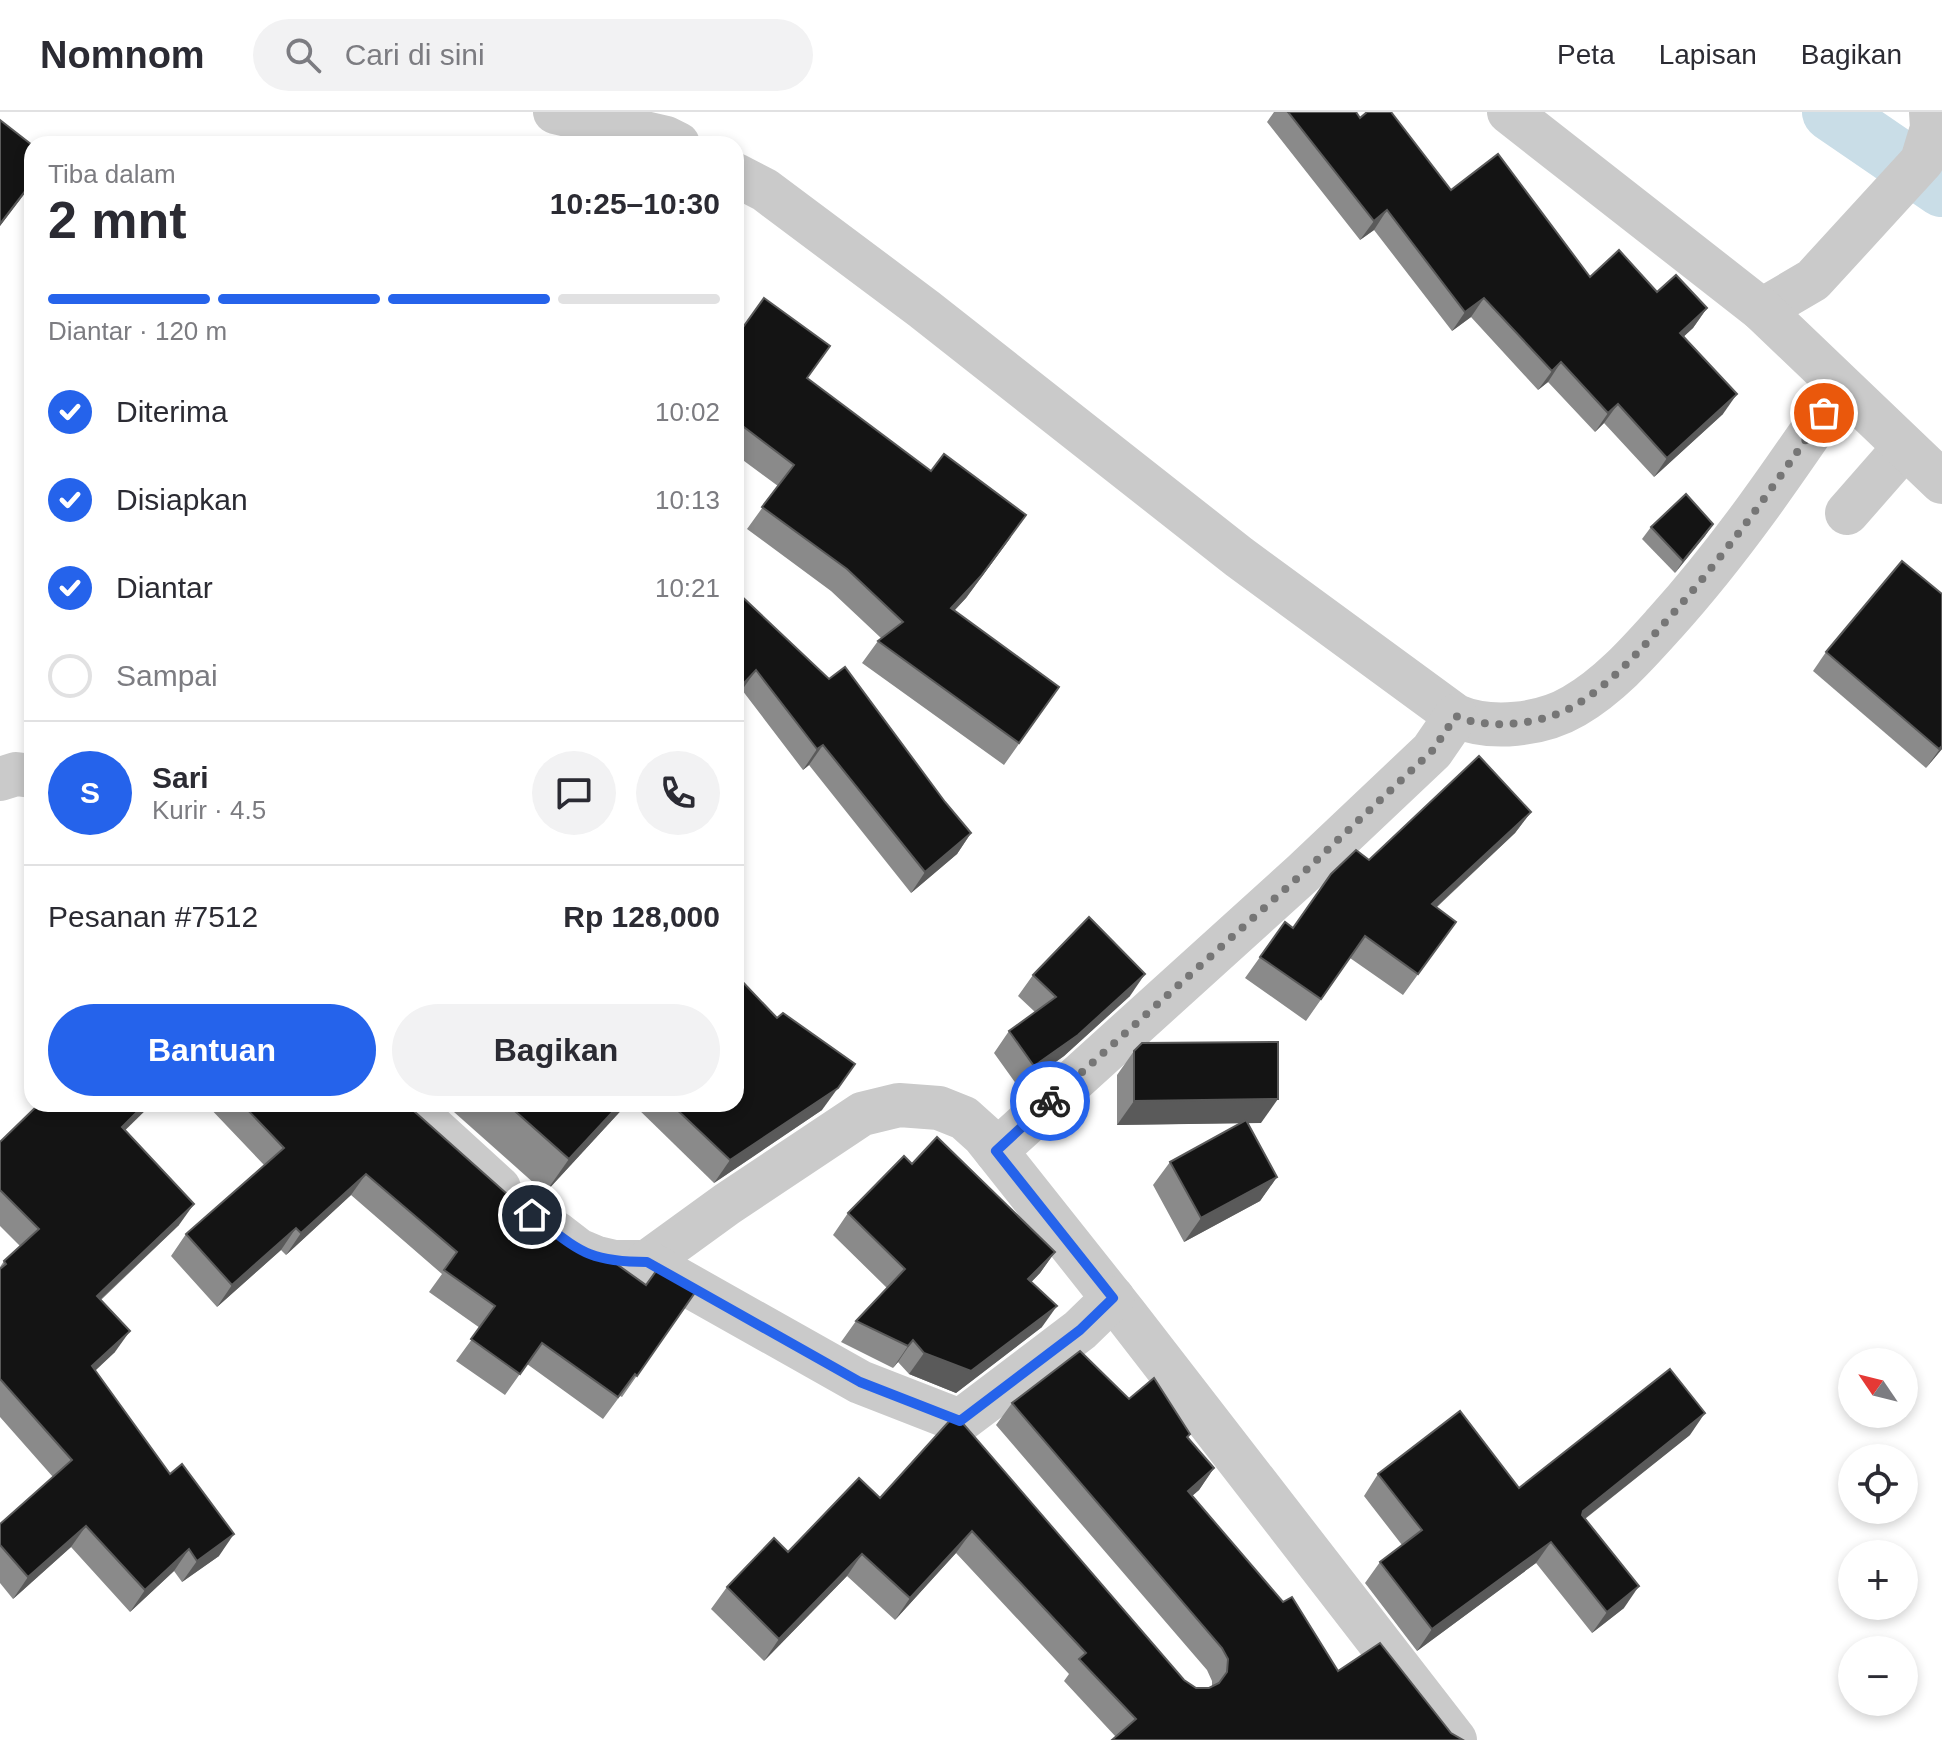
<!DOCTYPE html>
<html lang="id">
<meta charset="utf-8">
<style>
body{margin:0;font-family:Helvetica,sans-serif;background:#f2f2f3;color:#2b2b33;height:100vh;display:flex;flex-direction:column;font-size:30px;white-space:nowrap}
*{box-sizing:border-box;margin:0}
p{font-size:26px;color:#7c7c81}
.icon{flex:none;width:44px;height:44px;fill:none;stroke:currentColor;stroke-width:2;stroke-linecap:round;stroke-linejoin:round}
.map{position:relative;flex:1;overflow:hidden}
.side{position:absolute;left:24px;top:24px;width:720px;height:976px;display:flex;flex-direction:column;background:#fff;border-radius:24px;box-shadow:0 4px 12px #0003}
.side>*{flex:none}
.needle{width:52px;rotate:305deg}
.controls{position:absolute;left:1838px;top:1236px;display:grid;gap:16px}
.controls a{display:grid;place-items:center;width:80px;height:80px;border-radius:50%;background:#fff;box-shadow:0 4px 12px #0003;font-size:40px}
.pin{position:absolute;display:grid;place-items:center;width:68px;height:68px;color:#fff;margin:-34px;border:4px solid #fff;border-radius:50%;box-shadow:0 2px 8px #0007}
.courier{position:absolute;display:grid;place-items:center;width:80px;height:80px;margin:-40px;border:6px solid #2563eb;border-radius:50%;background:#fff;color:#222;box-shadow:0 2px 10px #0007}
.summary em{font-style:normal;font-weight:700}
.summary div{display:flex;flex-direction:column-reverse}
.summary{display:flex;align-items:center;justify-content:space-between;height:136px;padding:0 24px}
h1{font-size:52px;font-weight:700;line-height:60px}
.bar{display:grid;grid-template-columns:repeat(4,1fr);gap:12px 8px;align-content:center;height:96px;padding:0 24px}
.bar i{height:10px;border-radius:6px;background:#e1e1e2}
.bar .on{background:#2563eb}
.bar p{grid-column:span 4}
.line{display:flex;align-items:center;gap:20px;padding:0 24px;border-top:2px solid #e1e1e2}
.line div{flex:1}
.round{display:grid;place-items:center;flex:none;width:84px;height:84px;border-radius:42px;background:#f2f2f3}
ol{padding:0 24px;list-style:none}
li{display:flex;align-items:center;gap:24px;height:88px}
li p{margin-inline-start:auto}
li .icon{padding:8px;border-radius:50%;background:#2563eb;color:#fff;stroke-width:4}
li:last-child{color:#7c7c81}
li i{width:44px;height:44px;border:4px solid #e1e1e2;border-radius:50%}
.button{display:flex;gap:16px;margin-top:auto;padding:16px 24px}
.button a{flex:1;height:92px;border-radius:48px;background:#2563eb;color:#fff;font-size:32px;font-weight:700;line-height:92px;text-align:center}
.button a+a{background:#f2f2f3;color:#2b2b33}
header{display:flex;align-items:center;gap:48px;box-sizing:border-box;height:112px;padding:0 40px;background:#fff;border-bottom:2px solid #e1e1e2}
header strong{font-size:38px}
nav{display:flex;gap:44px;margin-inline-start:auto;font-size:28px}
.search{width:560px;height:72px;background:#f2f2f3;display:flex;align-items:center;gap:20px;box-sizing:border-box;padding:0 28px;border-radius:44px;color:#7c7c81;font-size:30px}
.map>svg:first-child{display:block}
</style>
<header>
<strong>Nomnom</strong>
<div class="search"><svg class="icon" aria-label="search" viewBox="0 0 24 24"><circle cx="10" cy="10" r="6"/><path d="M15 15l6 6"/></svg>Cari di sini</div>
<nav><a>Peta</a><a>Lapisan</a><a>Bagikan</a></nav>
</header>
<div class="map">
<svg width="1942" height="1628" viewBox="0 0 1942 1628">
<rect width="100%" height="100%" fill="#fff"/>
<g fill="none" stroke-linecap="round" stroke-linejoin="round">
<path stroke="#c9dde7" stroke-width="58" d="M1831 0 1942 76"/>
<g stroke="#cacaca" stroke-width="44">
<path d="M555 0 666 26 678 32"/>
<path d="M736 63 765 78 924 197 1239 445 1456 604C1491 619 1542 613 1574 594 1610 573 1638 541 1665 511 1731 438 1786 357 1841 276"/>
<path d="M1762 198 1813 168 1922 49 1932 16 1931 0"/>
<path d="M1847 401 1904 336"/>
<path d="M0 667 16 662 32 664"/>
<path d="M407 992 499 1076"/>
<path d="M996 1039 1303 761 1432 639 1456 604"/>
<path d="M556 1121 578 1138 597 1146 614 1150H647L727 1092 862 1002 899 993 939 996 964 1006 984 1024 1126 1203 1455 1628"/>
<path d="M647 1150 860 1270 960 1309 1080 1218 1113 1186"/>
</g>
<path stroke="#cacaca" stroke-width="44" d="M1509 0 1762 198 1942 370"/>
</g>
<g fill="#8a8a8a">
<path d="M1274 0H1356L1360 6 1451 78 1590 165 1657 180 1707 196 1693 216 1684 224 1723 302 1654 365 1604 311 1595 320 1548 270 1538 278 1471 205 1452 219 1374 118 1360 128 1267 10Z"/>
<path d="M736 225 807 266 1011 425 966 486 954 499 1059 575 1004 653 862 551 878 529 881 526 831 479 747 417 778 374 736 343Z"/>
<path d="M1713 412 1675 461 1642 427 1651 415Z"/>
<path d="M736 479 945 690 971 721 957 742 911 781 809 653 803 658 742 578 736 585Z"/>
<path d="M1942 482V637L1926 656 1813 559 1826 540Z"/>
<path d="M1531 700 1515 721 1436 796 1456 810 1403 883 1350 846 1306 909 1245 866 1285 810 1293 816Z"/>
<path d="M1033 863 1130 884 1064 944 1019 976 994 941 1009 919 1035 900 1018 884Z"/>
<path d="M1134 939 1261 1011H1248L1277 1065 1260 1089 1184 1130 1153 1073 1170 1050 1241 1011 1117 1013V963Z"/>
<path d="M206 992H406L507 1082 578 1136 646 1173 696 1179 622 1285 620 1284 603 1307 527 1252 505 1283 456 1249 480 1216 429 1180 442 1162 351 1083 286 1143 281 1138 217 1195 171 1144 186 1122 264 1053Z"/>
<path d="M445 992H627L545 1081Z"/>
<path d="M633 992H736L822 998 714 1071Z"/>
<path d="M125 1018 179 1113 101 1188 115 1240 95 1258 219 1444 182 1470 174 1459 130 1500 71 1435 13 1487 0 1471V1412L53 1365 0 1305V1155L4 1149 20 1134 0 1114V1030Z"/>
<path d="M912 1052 1055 1140 1040 1161 1031 1170 1042 1215 956 1281 909 1262 898 1250 893 1256 841 1230 856 1209 887 1176 833 1123 848 1101Z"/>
<path d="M1129 1287 1190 1322 1188 1325 1214 1356 1199 1378 1192 1384 1338 1559 1451 1621 1116 1625 1064 1569 1069 1562 956 1441 895 1508 847 1464 764 1549 711 1497 727 1475 880 1386 953 1305 1184 1568 1196 1576H1209L1212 1575V1569L1207 1558 996 1313 1012 1291Z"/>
<path d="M1690 1323 1585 1407 1624 1496 1592 1521 1536 1451 1417 1539 1365 1471 1380 1450 1402 1433 1364 1384 1378 1362 1519 1376Z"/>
</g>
<g fill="#5a5a5a">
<path d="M32 70V72L0 114V112Z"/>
<path d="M1387 98 1374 118 1360 128 1374 109Z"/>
<path d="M1484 186 1471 205 1452 219 1465 200Z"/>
<path d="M1707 196 1693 216 1667 240 1680 221Z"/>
<path d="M1561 250 1548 270 1538 278 1552 259Z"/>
<path d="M1737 282 1723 302 1654 365 1667 346Z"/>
<path d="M1618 292 1604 311 1595 320 1608 301Z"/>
<path d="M1713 412 1705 424 1675 461 1683 449Z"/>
<path d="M1011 425 966 486 936 518 951 496Z"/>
<path d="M756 558 742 578 736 585V582L744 571Z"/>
<path d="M823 633 809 653 803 658 817 637Z"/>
<path d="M1942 634V637L1926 656Z"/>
<path d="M1531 700 1515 721 1416 814 1432 792Z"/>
<path d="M971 721 957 742 911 781 925 760Z"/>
<path d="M1145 862 1130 884 1064 944 1019 976 1034 954Z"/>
<path d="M838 976 822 998 714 1071 730 1048Z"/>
<path d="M1278 987 1261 1011 1117 1013 1134 989Z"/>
<path d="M145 992H152L107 1036 122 1015Z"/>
<path d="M620 992H627L545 1081 569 1047Z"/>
<path d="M366 1062 351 1083 286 1143 301 1121Z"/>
<path d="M1277 1065 1260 1089 1184 1130 1201 1106Z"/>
<path d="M194 1092 179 1113 82 1205 97 1184Z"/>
<path d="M296 1116 281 1138 217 1195 232 1173Z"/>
<path d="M1055 1140 1040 1161 1013 1189 1028 1167Z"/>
<path d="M1057 1194 1042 1215 956 1281 909 1262 924 1241Z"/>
<path d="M130 1219 115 1240 77 1276 92 1254Z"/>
<path d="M913 1228 898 1250 893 1256 908 1234Z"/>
<path d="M1705 1301 1690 1323 1568 1420 1583 1399Z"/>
<path d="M1214 1356 1199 1378 1172 1401 1188 1379Z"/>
<path d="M86 1414 71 1435 13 1487 28 1465Z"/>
<path d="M972 1419 956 1441 895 1508 910 1486Z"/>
<path d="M234 1422 219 1444 182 1470 197 1449Z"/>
<path d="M1551 1430 1536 1451 1417 1539 1432 1517Z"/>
<path d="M189 1437 174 1459 130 1500 145 1478Z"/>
<path d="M862 1442 847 1464 764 1549 779 1527Z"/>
<path d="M1639 1474 1624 1496 1592 1521 1607 1500Z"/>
</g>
<g fill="#141414" stroke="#5a5a5a" stroke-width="2">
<path d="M1288 0H1356L1360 6 1367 0H1391L1451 78 1498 42 1590 165 1619 138 1657 180 1676 163 1707 196 1680 221 1737 282 1667 346 1618 292 1608 301 1561 250 1552 259 1484 186 1465 200 1387 98 1374 109Z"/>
<path d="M0 8 32 33V70L0 112Z"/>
<path d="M764 186 830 234 807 266 931 359 944 342 1026 403 981 464 951 496 1059 575 1019 631 878 529 903 510 847 457 762 395 794 353 736 309V225Z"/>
<path d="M1686 382 1713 412 1683 449 1651 415Z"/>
<path d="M1902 449 1942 482V634L1939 637 1826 540Z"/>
<path d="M736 479 829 567 845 555 945 690 971 721 925 760 823 633 817 637 756 558 744 571 736 563Z"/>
<path d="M1479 644 1531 700 1432 792 1456 810 1418 862 1365 824 1321 887 1260 845 1285 810 1293 816 1331 762 1356 738 1369 748Z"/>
<path d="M1089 805 1145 862 1078 923 1034 954 1009 919 1056 885 1033 863Z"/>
<path d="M738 865 777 906 783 901 855 952 838 976 730 1048 671 992H736V867Z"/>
<path d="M1278 930V987L1134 989V939L1142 931Z"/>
<path d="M39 992H145L122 1015 194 1092 97 1184 130 1219 92 1254 170 1362 182 1352 234 1422 197 1449 189 1437 145 1478 86 1414 28 1465 0 1433V1412L72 1348 0 1267V1157L6 1152 4 1149 39 1117 0 1078V1030Z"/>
<path d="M242 992H406L507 1082 578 1136 615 1151 646 1173 659 1155 696 1179 637 1264 635 1262 618 1285 542 1231 520 1262 471 1227 495 1194 444 1158 457 1140 366 1062 301 1121 296 1116 232 1173 186 1122 284 1036Z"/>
<path d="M507 992H620L569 1047Z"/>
<path d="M1246 1008 1277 1065 1201 1106 1170 1050Z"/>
<path d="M937 1025 1055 1140 1028 1167 1057 1194 971 1259 924 1241 913 1228 908 1234 856 1209 905 1157 848 1101 904 1044 912 1052Z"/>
<path d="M1080 1239 1129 1287 1154 1266 1190 1322 1187 1325 1214 1356 1188 1379 1283 1490 1292 1485 1338 1559 1380 1531 1451 1621 1463 1628H1112L1136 1607 1079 1547 1086 1541 972 1419 910 1486 862 1442 779 1527 727 1475 774 1426 788 1440 859 1366 880 1386 953 1305 960 1308 1184 1568 1196 1576H1209L1219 1571 1227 1560 1228 1547 1222 1536 1012 1291Z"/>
<path d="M1670 1257 1705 1301 1583 1399 1582 1403 1639 1474 1607 1500 1551 1430 1432 1517 1380 1450 1422 1418 1378 1362 1460 1299 1519 1376Z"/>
</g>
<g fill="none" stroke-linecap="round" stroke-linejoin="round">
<path stroke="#767676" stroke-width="8" stroke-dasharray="0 14.4" d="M1050 989 1303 761 1432 639 1456 604C1490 619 1543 612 1574 594 1608 574 1635 544 1660 516 1721 449 1773 376 1824 301"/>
<path stroke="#2563eb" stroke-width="10" d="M532 1103C579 1138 586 1150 647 1150L860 1270 960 1309 1080 1218 1113 1186 996 1039 1050 989"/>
</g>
</svg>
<div class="controls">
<a><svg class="needle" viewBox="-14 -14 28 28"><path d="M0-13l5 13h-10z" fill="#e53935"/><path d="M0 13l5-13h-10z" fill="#7c7c81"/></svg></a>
<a><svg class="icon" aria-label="locate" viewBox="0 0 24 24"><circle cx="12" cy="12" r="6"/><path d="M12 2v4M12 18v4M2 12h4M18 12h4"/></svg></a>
<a>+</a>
<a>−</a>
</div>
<div class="pin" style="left:1824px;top:301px;background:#ea580c"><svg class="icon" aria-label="bag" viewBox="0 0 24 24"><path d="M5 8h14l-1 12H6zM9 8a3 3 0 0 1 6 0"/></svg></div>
<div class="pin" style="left:532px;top:1103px;background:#1f2937"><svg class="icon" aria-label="home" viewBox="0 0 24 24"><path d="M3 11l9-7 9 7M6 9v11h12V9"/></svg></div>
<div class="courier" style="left:1050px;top:989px"><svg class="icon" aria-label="bike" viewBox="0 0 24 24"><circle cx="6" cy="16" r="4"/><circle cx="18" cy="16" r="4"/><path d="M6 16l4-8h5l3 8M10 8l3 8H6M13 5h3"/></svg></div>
<section class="side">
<div class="summary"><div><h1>2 mnt</h1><p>Tiba dalam</p></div><em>10:25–10:30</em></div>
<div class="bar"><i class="on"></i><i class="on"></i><i class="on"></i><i></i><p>Diantar · 120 m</p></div>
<ol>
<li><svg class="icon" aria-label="check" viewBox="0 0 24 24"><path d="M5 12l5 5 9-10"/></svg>Diterima<p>10:02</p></li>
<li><svg class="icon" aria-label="check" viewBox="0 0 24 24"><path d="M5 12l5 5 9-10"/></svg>Disiapkan<p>10:13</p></li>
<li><svg class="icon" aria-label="check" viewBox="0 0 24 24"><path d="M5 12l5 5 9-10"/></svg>Diantar<p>10:21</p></li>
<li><i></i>Sampai</li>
</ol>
<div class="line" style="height:144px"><b class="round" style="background:#2563eb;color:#fff">S</b><div><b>Sari</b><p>Kurir · 4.5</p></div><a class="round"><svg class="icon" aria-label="chat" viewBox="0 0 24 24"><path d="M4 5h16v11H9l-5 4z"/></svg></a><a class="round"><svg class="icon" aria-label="phone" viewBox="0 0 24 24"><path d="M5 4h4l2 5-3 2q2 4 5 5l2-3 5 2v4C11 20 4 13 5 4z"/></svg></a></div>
<div class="line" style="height:104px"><div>Pesanan #7512</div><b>Rp 128,000</b></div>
<div class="button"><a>Bantuan</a><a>Bagikan</a></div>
</section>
</div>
